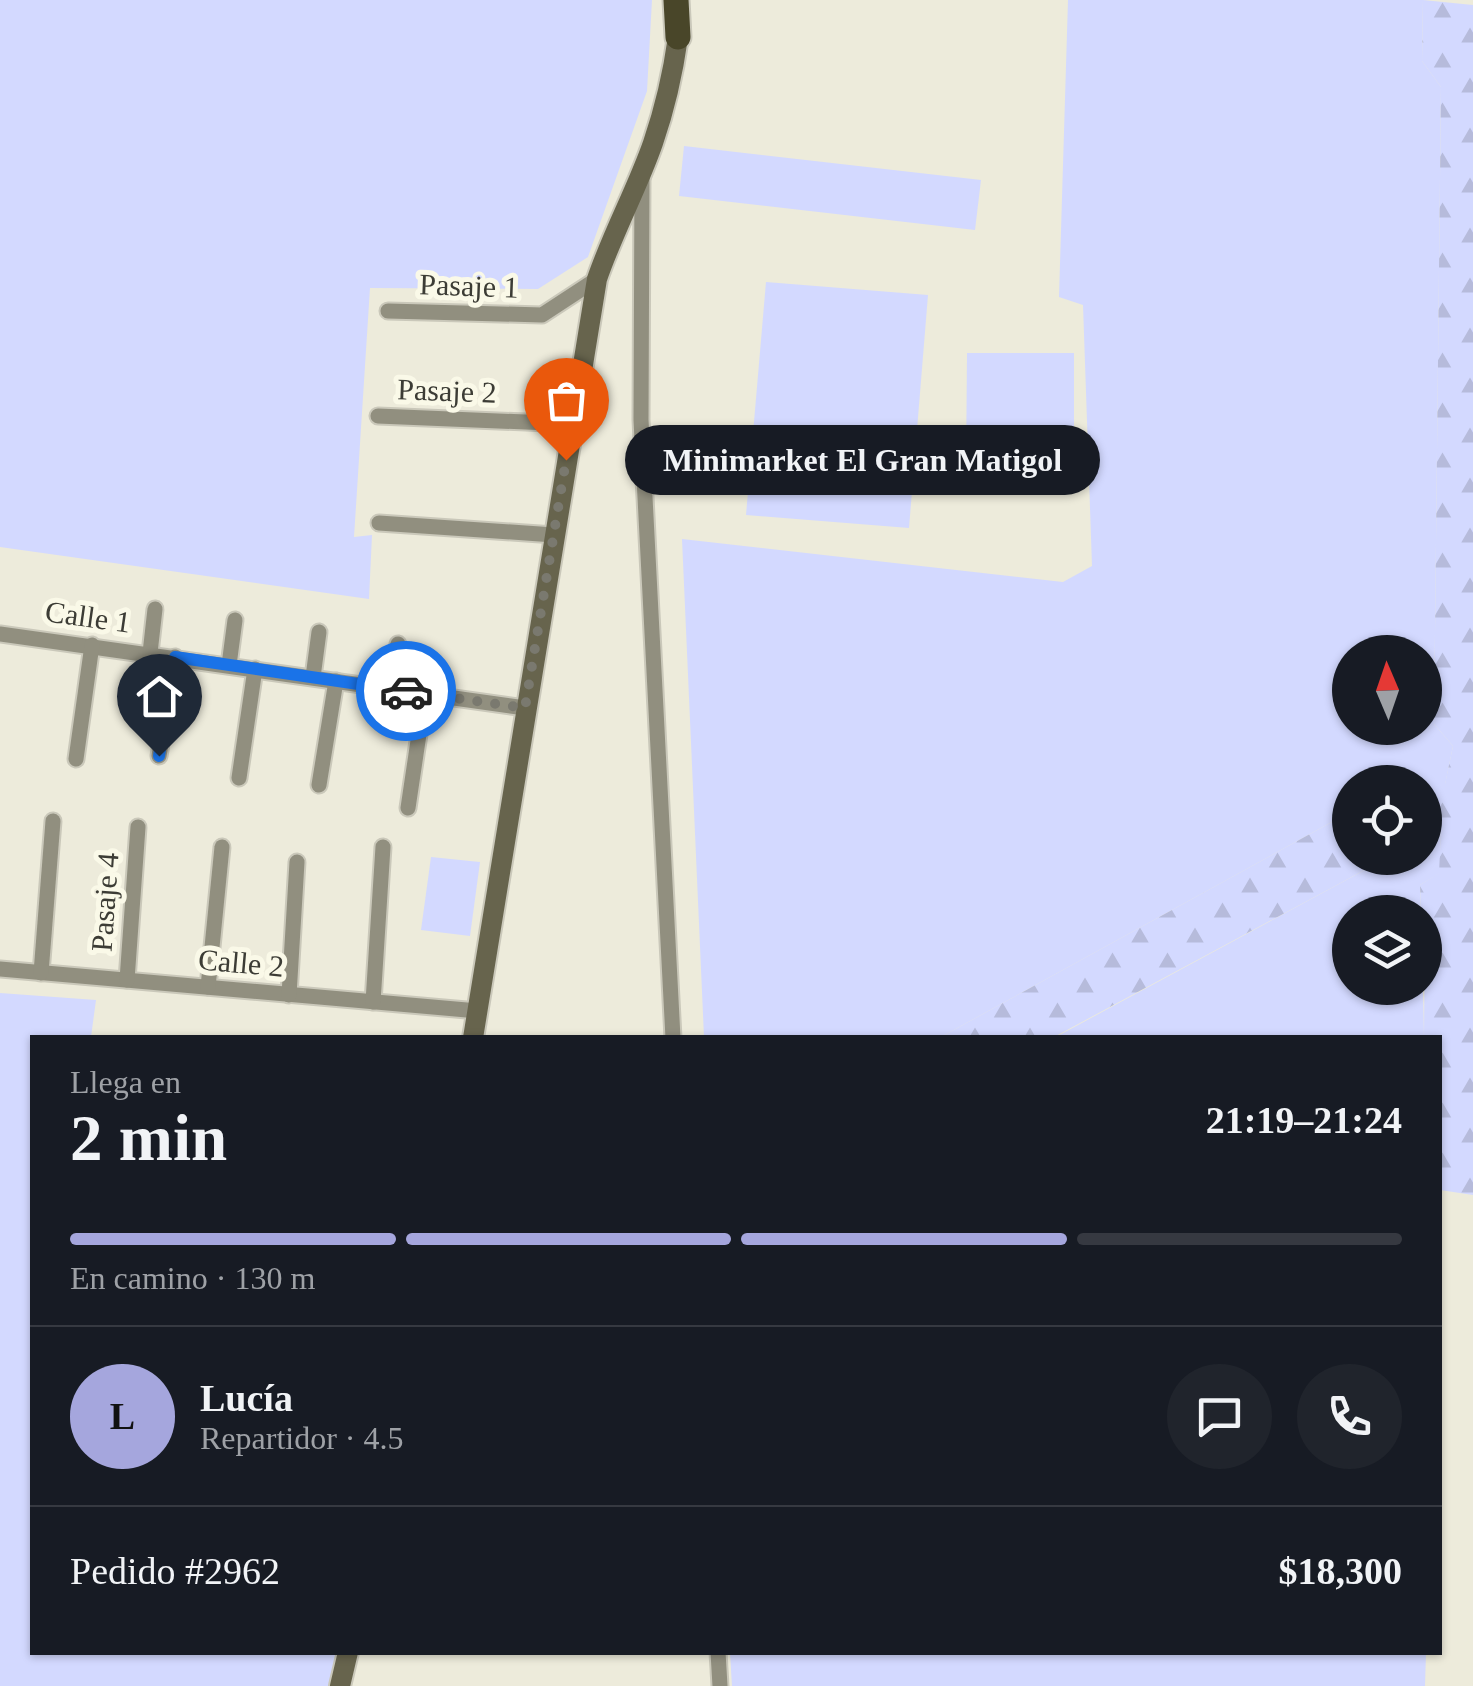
<!DOCTYPE html>
<html lang="es">
<meta charset="utf-8">
<style>
body{margin:0;font-family:"Times New Roman",serif;background:#20242c;color:#f1f3f6;height:100vh;display:flex;flex-direction:column;font-size:38px;white-space:nowrap}
*{box-sizing:border-box;margin:0}
p{font-size:32px;color:#9ea1a6}
.icon{flex:none;width:55px;height:55px;fill:none;stroke:currentColor;stroke-width:2;stroke-linecap:round;stroke-linejoin:round}
.map{position:relative;flex:1;overflow:hidden}
.details{position:absolute;left:30px;top:1035px;width:1412px;height:620px;display:flex;flex-direction:column;background:#171b24;border-radius:0px;box-shadow:0 2px 8px #0004}
.details>*{flex:none}
.needle{width:65px;rotate:358deg}
.fabs{position:absolute;left:1332px;top:635px;display:grid;gap:20px}
.fabs a{display:grid;place-items:center;width:110px;height:110px;border-radius:50%;background:#171b24;box-shadow:0 2px 8px #0004;font-size:50px}
.pin{position:absolute;display:grid;place-items:center;width:85px;height:85px;color:#fff;margin:-102px -42px;border-radius:50% 50% 50% 0;rotate:-45deg;box-shadow:0 0 10px #0007}
.pin .icon{rotate:45deg}
.courier{position:absolute;display:grid;place-items:center;width:100px;height:100px;margin:-50px;border:8px solid #1a73e8;border-radius:50%;background:#fff;color:#222;box-shadow:0 2px 12px #0007}
.bubble{position:absolute;height:70px;border-radius:35px;background:#171b24;box-shadow:0 2px 8px #0004;font-size:32px;font-weight:700;line-height:70px;text-align:center}
.headline em{font-style:normal;font-weight:700}
.headline div{display:flex;flex-direction:column-reverse}
.headline{display:flex;align-items:center;justify-content:space-between;height:170px;padding:0 40px}
h1{font-size:65px;font-weight:700;line-height:75px}
.bar{display:grid;grid-template-columns:repeat(4,1fr);gap:15px 10px;align-content:center;height:120px;padding:0 40px}
.bar i{height:12px;border-radius:8px;background:#363941}
.bar .on{background:#a5a6dd}
.bar p{grid-column:span 4}
.line{display:flex;align-items:center;gap:25px;padding:0 40px;border-top:2px solid #363941}
.line div{flex:1}
.round{display:grid;place-items:center;flex:none;width:105px;height:105px;border-radius:52px;background:#20242c}
.map>svg:first-child{display:block}
</style>
<div class="map">
<svg width="1473" height="1686" viewBox="0 0 1473 1686">
<defs>
<pattern id="forest-firs" width="22" height="20" patternUnits="userSpaceOnUse" patternTransform="scale(2.5)"><rect width="22" height="20" fill="#d3d9ff"/><path d="M5 1l3.5 6h-7zM16 11l3.5 6h-7z" fill="#b6bbdb"/></pattern>
</defs>
<rect width="100%" height="100%" fill="#edebdb"/>
<g fill="#d3d9ff" fill-rule="evenodd">
<path d="M0 0H652L647 91 588 257 538 289 370 288 354 537 372 535 369 599 0 547Z"/>
<path d="M1068 0H1423L1422 61 1441 87 1434 724 1453 746 1445 785 1425 787V782H1350V812L941 1037H704L682 539 1063 582 1092 566 1083 305 1059 297ZM1350 652H1425V728H1350Z"/>
<path d="M684 146 981 180 975 230 679 196Z"/>
<path d="M766 282 928 295 909 528 746 515Z"/>
<path d="M967 353H1074V469L966 468Z"/>
<path d="M1441 829 1440 873 1420 885 1421 912H1350V988H1423L1424 1037 1054 1038 1387 858H1425V837Z"/>
<path d="M431 857 480 862 470 936 421 930Z"/>
<path d="M0 993 96 1000 91 1037 32 1038V1652L336 1653 329 1686H0Z"/>
<path d="M1426 1653 1425 1686H732L730 1653Z"/>
</g>
<g fill="url(#forest-firs)">
<path d="M1423 0 1473 5V1195L1440 1190V1038L1424 1037 1425 912H1421L1420 885 1439 873 1441 830 1425 837V787L1445 784 1453 746 1434 724 1441 87 1422 61Z"/>
<path d="M1350 812V858H1387L1054 1037H941Z"/>
</g>
<g fill="none" stroke-linecap="round" stroke-linejoin="round">
<g stroke="#cac8ba" stroke-width="19">
<g id="minor">
<path d="M642 177 641 420 673 1038"/>
<path d="M388 311 542 315 597 279"/>
<path d="M378 416 573 424"/>
<path d="M379 523 554 535"/>
<path d="M0 634 525 708"/>
<path d="M150 653 155 609"/>
<path d="M229 665 235 620"/>
<path d="M313 677 319 632"/>
<path d="M391 689 398 644"/>
<path d="M159 756 175 657"/>
<path d="M76 759 92 645"/>
<path d="M239 778 255 669"/>
<path d="M319 785 336 681"/>
<path d="M408 808 425 694"/>
<path d="M0 969 478 1011"/>
<path d="M41 973 53 821"/>
<path d="M127 980 138 827"/>
<path d="M208 987 222 847"/>
<path d="M289 995 297 862"/>
<path d="M373 1002 383 847"/>
<path d="M718 1652 720 1686"/>
</g>
</g>
<g stroke="#cac8ba" stroke-width="24">
<g id="secondary">
<path d="M473 1038 597 279C613 232 637 189 653 143 665 108 673 73 678 37"/>
<path d="M340 1686 348 1652"/>
</g>
</g>
<g stroke="#cac8ba" stroke-width="29">
<path id="primary" d="M676 0 678 37"/>
</g>
<use href="#minor" stroke="#918f7f" stroke-width="15"/>
<use href="#secondary" stroke="#67644d" stroke-width="20"/>
<use href="#primary" stroke="#494629" stroke-width="25"/>
</g>
<g fill="none" stroke-linecap="round" stroke-linejoin="round">
<path stroke="#7a796f" stroke-width="10" stroke-dasharray="0 18" d="M406 691 525 708 566 460"/>
<path stroke="#1a73e8" stroke-width="12" d="M159 756 175 657 406 691"/>
</g>
<g text-anchor="middle" stroke-width="10" stroke-linejoin="round" paint-order="stroke">
<g font-size="30" fill="#3c3c35" stroke="#faf9e8">
<text transform="translate(469 286) rotate(2)" y="10">Pasaje 1</text>
<text transform="translate(447 391) rotate(2)" y="10">Pasaje 2</text>
<text transform="translate(88 617) rotate(8)" y="10">Calle 1</text>
<text transform="translate(105 902) rotate(-86)" y="10">Pasaje 4</text>
<text transform="translate(241 963) rotate(5)" y="10">Calle 2</text>
</g>
</g>
</svg>
<div class="fabs">
<a><svg class="needle" viewBox="-14 -14 28 28"><path d="M0-13l5 13h-10z" fill="#e53935"/><path d="M0 13l5-13h-10z" fill="#9ea1a6"/></svg></a>
<a><svg class="icon" aria-label="locate" viewBox="0 0 24 24"><circle cx="12" cy="12" r="6"/><path d="M12 2v4M12 18v4M2 12h4M18 12h4"/></svg></a>
<a><svg class="icon" aria-label="layers" viewBox="0 0 24 24"><path d="M12 4l9 5-9 5-9-5zM3 14l9 5 9-5"/></svg></a>
</div>
<div class="pin" style="left:566px;top:460px;background:#ea580c"><svg class="icon" aria-label="bag" viewBox="0 0 24 24"><path d="M5 8h14l-1 12H6zM9 8a3 3 0 0 1 6 0"/></svg></div>
<div class="pin" style="left:159px;top:756px;background:#1f2937"><svg class="icon" aria-label="home" viewBox="0 0 24 24"><path d="M3 11l9-7 9 7M6 9v11h12V9"/></svg></div>
<div class="courier" style="left:406px;top:691px"><svg class="icon" aria-label="car" viewBox="0 0 24 24"><path d="M5 17H2v-5l4-1 3-4h7l3 4 3 1v5h-3M9 17h6M6 11h13"/><circle cx="7" cy="17" r="2"/><circle cx="17" cy="17" r="2"/></svg></div>
<div class="bubble" style="left:625px;top:425px;width:475px">Minimarket El Gran Matigol</div>
<section class="details">
<div class="headline"><div><h1>2 min</h1><p>Llega en</p></div><em>21:19–21:24</em></div>
<div class="bar"><i class="on"></i><i class="on"></i><i class="on"></i><i></i><p>En camino · 130 m</p></div>
<div class="line" style="height:180px"><b class="round" style="background:#a5a6dd;color:#111">L</b><div><b>Lucía</b><p>Repartidor · 4.5</p></div><a class="round"><svg class="icon" aria-label="chat" viewBox="0 0 24 24"><path d="M4 5h16v11H9l-5 4z"/></svg></a><a class="round"><svg class="icon" aria-label="phone" viewBox="0 0 24 24"><path d="M5 4h4l2 5-3 2q2 4 5 5l2-3 5 2v4C11 20 4 13 5 4z"/></svg></a></div>
<div class="line" style="height:130px"><div>Pedido #2962</div><b>$18,300</b></div>
</section>
</div>
